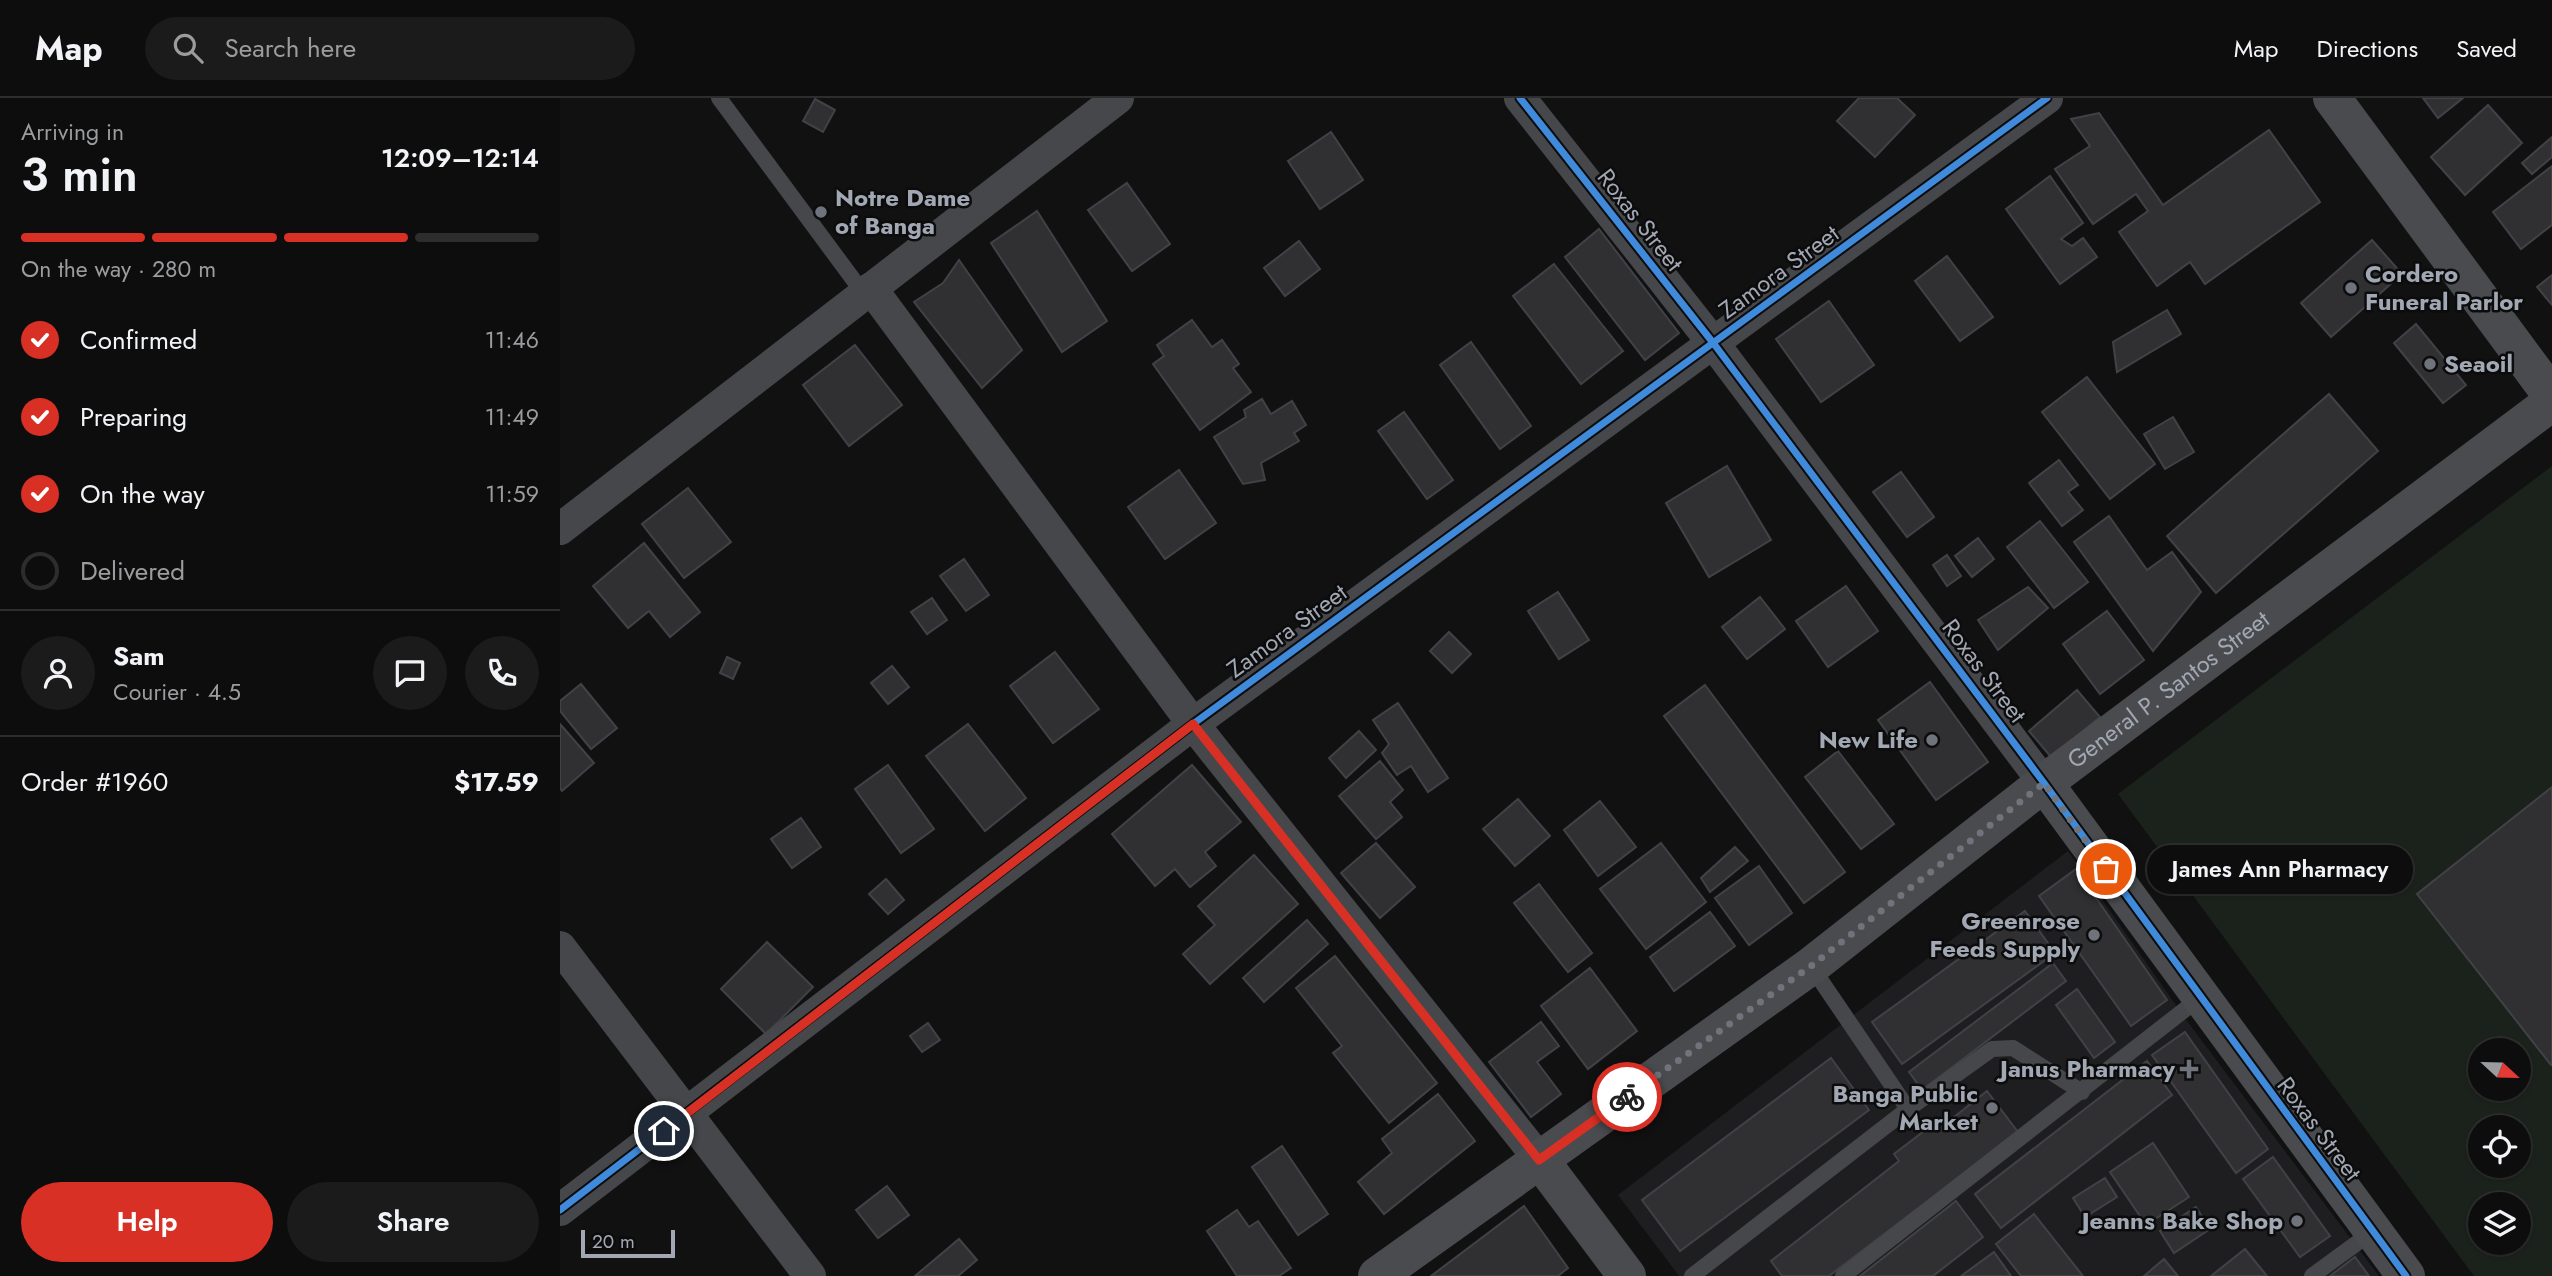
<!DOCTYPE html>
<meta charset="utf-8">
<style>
body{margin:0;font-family:Jost,sans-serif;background:#1b1b1c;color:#f1f3f6;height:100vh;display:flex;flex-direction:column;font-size:26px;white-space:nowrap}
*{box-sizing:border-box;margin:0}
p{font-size:23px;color:#9a9c9e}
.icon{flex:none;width:38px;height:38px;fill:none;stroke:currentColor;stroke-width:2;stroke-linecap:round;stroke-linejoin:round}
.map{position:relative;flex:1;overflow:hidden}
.details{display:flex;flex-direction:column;background:#0d0d0e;width:560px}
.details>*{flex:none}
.needle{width:46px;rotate:112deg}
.fabs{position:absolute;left:1908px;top:940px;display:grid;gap:14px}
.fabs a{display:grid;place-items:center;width:63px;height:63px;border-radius:50%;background:#0d0d0e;box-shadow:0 2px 5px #0004,0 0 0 2px #2d2d2e;font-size:35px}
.scale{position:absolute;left:21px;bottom:18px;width:94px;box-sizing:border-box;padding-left:7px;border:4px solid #a1a8b3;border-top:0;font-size:19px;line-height:24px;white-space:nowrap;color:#a1a8b3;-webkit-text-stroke:5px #0c0c0d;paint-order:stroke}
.pin{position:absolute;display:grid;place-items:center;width:60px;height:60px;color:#fff;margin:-30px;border:4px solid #fff;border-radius:50%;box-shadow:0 2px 7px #0007}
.courier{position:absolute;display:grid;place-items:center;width:70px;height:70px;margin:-35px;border:5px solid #d93025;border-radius:50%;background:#fff;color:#222;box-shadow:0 2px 9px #0007}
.bubble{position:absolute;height:49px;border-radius:24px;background:#0d0d0e;box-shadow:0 2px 5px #0004,0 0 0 2px #2d2d2e;font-size:23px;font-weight:600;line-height:49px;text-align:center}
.headline em{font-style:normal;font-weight:600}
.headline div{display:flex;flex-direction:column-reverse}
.headline{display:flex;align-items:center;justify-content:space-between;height:119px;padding:0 21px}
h1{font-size:46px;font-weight:600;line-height:52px}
.bar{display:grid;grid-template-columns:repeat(4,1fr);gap:10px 7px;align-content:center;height:84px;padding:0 21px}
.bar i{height:9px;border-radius:5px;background:#2d2d2e}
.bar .current{background:#d93025}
.bar p{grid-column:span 4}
.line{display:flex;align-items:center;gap:18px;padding:0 21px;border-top:2px solid #2d2d2e}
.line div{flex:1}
.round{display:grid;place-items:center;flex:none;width:74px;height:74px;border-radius:37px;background:#1b1b1c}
ol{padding:0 21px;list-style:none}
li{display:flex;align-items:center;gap:21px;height:77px}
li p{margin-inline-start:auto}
li .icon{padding:7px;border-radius:50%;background:#d93025;color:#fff;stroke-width:4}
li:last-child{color:#9a9c9e}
li i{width:38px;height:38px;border:4px solid #2d2d2e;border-radius:50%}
.primary-button{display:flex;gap:14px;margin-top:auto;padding:14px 21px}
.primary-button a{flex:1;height:80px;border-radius:42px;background:#d93025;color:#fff;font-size:28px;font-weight:600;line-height:80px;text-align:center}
.primary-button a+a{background:#1b1b1c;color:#f1f3f6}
header{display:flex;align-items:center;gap:42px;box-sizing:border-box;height:98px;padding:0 35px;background:#0d0d0e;border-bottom:2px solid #2d2d2e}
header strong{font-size:33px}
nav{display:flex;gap:38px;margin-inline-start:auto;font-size:24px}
.search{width:490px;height:63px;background:#1b1b1c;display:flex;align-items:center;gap:18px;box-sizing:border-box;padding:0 24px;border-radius:38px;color:#9a9c9e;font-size:26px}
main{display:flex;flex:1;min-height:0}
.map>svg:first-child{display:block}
</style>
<header>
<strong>Map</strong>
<div class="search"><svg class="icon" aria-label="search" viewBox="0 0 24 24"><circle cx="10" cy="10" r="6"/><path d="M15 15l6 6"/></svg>Search here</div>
<nav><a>Map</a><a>Directions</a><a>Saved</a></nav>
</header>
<main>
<section class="details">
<div class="headline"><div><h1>3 min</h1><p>Arriving in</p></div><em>12:09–12:14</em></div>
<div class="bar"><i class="current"></i><i class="current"></i><i class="current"></i><i></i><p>On the way · 280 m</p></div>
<ol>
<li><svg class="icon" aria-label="check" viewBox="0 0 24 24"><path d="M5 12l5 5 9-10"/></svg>Confirmed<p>11:46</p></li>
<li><svg class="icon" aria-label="check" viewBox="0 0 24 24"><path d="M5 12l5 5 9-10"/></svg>Preparing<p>11:49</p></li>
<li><svg class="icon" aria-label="check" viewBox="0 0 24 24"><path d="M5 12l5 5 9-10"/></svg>On the way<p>11:59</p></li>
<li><i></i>Delivered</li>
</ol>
<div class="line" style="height:126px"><a class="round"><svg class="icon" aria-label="person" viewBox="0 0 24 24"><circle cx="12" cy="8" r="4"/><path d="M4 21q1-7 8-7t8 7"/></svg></a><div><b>Sam</b><p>Courier · 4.5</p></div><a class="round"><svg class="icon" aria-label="chat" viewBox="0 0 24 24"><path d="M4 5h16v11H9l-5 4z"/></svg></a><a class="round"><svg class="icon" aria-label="phone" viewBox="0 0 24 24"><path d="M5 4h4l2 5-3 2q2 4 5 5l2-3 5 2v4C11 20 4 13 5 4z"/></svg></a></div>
<div class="line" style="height:91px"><div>Order #1960</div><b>$17.59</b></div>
<div class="primary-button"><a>Help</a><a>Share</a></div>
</section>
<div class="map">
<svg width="1992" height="1178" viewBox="0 0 1992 1178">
<rect width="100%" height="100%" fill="#111112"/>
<path fill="#1e1e20" d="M1508 753 1627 923 1819 1178H1119L1058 1097Z"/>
<path fill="#1b221c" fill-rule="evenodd" d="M1992 368V1178H1914L1558 696ZM1920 952H1958V990H1920ZM1920 1029H1958V1068H1920ZM1920 1106H1958V1144H1920Z"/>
<g fill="#303032" stroke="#404246" stroke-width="2">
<path d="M1299 0H1337L1355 17 1315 59 1277 23Z"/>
<path d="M1863 0H1903L1878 20Z"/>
<path d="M255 1 275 12 263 34 243 23Z"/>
<path d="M1928 7 1962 45 1905 97 1871 59Z"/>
<path d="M1539 15 1603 107 1709 32 1760 104 1645 186 1630 164 1597 188 1559 134 1588 113 1576 96 1533 126 1495 71 1530 48 1511 21Z"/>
<path d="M771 34 803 82 760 111 728 63Z"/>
<path d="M1992 39V59L1972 76 1962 65Z"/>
<path d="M1992 68V127L1961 151 1933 114Z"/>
<path d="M1490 78 1523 125 1501 141 1512 148 1523 140 1537 159 1500 186 1446 111Z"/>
<path d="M567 85 610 146 572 173 528 112Z"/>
<path d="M477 113 547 223 502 254 431 145Z"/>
<path d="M1039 131 1119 235 1085 262 1005 159Z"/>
<path d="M1812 142 1842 176 1771 239 1741 205Z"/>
<path d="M739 143 760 171 725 198 704 170Z"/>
<path d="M1387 158 1433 219 1400 243 1355 183Z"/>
<path d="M399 162 462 252 422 290 354 204 383 185Z"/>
<path d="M994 166 1063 253 1021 286 953 198Z"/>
<path d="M1992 177V207L1977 189Z"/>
<path d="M1269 203 1314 267 1261 304 1216 241Z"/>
<path d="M1607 212 1621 236 1557 274 1553 244Z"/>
<path d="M632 222 652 249 662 242 679 266 673 270 691 294 640 332 593 266 604 258 597 247Z"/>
<path d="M1856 226 1906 287 1883 305 1834 245Z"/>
<path d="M911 244 971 328 940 351 880 267Z"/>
<path d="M295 247 342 307 289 348 243 287Z"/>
<path d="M1527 279 1595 366 1550 401 1482 314Z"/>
<path d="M1769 296 1818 353 1656 495 1607 438Z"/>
<path d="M702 301 711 316 732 303 746 327 734 335 739 343 701 365 705 382 683 386 654 339 686 319 684 312Z"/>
<path d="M844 314 893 382 867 401 818 333Z"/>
<path d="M1613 319 1634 354 1605 371 1584 336Z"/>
<path d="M1499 362 1518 387 1508 394 1523 412 1502 428 1469 385Z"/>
<path d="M1167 368 1211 442 1149 479 1106 405Z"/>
<path d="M619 372 656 425 605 461 568 409Z"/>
<path d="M1341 374 1374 419 1347 439 1313 394Z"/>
<path d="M128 390 171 444 124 480 82 426Z"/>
<path d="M1549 418 1587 472 1612 454 1641 494 1593 553 1514 444Z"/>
<path d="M1480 423 1528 484 1494 510 1447 449Z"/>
<path d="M1418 440 1434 461 1412 479 1395 458Z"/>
<path d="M84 445 140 514 110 539 89 513 68 530 33 488Z"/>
<path d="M1387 457 1401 478 1387 488 1373 467Z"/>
<path d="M404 461 429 497 406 513 380 478Z"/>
<path d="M1286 488 1318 533 1268 569 1236 523Z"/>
<path d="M1468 489 1488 510 1438 552 1418 522Z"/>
<path d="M998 494 1029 542 999 561 968 513Z"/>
<path d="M1200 499 1225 531 1187 561 1162 529Z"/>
<path d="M372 500 387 522 367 536 351 514Z"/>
<path d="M1547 513 1584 562 1540 596 1503 546Z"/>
<path d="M889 534 911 556 892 575 870 553Z"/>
<path d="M495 554 539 611 493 645 450 588Z"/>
<path d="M167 559 180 565 173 581 160 575Z"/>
<path d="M332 568 349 589 328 606 311 585Z"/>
<path d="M1370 584 1428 664 1376 702 1318 622Z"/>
<path d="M21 586 57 630 31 651 0 613V603Z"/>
<path d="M1145 587 1285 774 1244 805 1104 618Z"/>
<path d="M1517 592 1540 619 1491 659 1469 633Z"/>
<path d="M838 605 888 680 868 694 851 668 837 677 822 655 829 646 813 622Z"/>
<path d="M0 626 34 665 2 693 0 690Z"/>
<path d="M408 626 466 700 425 733 366 658Z"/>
<path d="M799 633 816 652 786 680 769 660Z"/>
<path d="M1278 653 1334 726 1301 751 1245 679Z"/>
<path d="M820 663 843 692 830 704 842 719 816 741 779 698Z"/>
<path d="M328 667 374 731 341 755 295 691Z"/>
<path d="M632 667 681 724 645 754 656 768 630 789 615 771 595 788 552 736Z"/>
<path d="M1992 689V967H1991L1857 796Z"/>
<path d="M958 701 990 738 955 768 923 731Z"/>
<path d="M1040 703 1076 749 1038 778 1004 732Z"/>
<path d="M241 720 261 749 232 770 211 741Z"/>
<path d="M816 745 855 789 820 820 781 775Z"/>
<path d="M1101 745 1146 804 1086 851 1040 791Z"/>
<path d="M1175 749 1188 763 1150 794 1141 780Z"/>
<path d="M694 757 738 806 650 886 623 856 655 827 638 808Z"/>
<path d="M1199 768 1232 815 1189 847 1155 800Z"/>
<path d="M1516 771 1607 902 1571 928 1479 798Z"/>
<path d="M326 781 344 802 328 816 309 796Z"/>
<path d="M979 786 1032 855 1008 874 954 805Z"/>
<path d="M1465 813 1495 855 1342 966 1312 924Z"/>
<path d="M1150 814 1175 848 1114 893 1090 859Z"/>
<path d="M747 822 768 846 704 904 683 880Z"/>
<path d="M207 844 253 889 206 936 161 891Z"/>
<path d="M775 858 877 985 829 1025 773 955 782 948 736 890Z"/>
<path d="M1493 865 1506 883 1362 992 1349 974Z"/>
<path d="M1030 870 1077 933 1028 971 981 908Z"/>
<path d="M1517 891 1555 944 1534 960 1496 907Z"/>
<path d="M981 924 999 948 977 964 1001 996 971 1019 929 964Z"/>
<path d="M368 925 380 942 362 954 350 938Z"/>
<path d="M1625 934 1708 1051 1676 1075 1592 957Z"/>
<path d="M1271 960 1309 1012 1120 1153 1082 1102Z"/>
<path d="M1587 963 1612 997 1441 1130 1415 1096Z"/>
<path d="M1427 993 1458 1034 1269 1178H1222L1211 1163 1339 1063 1334 1056 1385 1017 1389 1023Z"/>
<path d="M878 996 915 1043 824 1116 798 1084 832 1055 822 1041Z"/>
<path d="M1593 1045 1629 1099 1586 1127 1550 1074Z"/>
<path d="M722 1048 768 1116 738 1137 692 1069Z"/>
<path d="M1713 1059 1770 1138 1740 1159 1683 1081Z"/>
<path d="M1545 1080 1557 1099 1525 1119 1513 1100Z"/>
<path d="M327 1088 349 1117 318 1140 296 1112Z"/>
<path d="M1396 1103 1423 1139 1373 1178H1300Z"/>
<path d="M964 1108 1008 1170 998 1178H871Z"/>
<path d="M1636 1109 1650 1131 1614 1155 1600 1133Z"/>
<path d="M677 1112 689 1129 698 1123 731 1170 719 1178H677L647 1133Z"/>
<path d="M1474 1116 1523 1178H1461L1436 1146Z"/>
<path d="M399 1141 417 1162 398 1178H355Z"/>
<path d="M1685 1151 1707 1178H1651Z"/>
<path d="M1434 1154 1451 1178H1401Z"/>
<path d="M1795 1159 1809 1178H1770Z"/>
<path d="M1604 1161 1618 1178H1584Z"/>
</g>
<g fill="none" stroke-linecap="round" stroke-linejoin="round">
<g stroke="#45474a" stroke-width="16">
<path d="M159 0 304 196"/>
<path d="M1251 868 1348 1011"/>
<path d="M1132 1178 1348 1011 1432 951 1453 950 1522 994"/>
<path d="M1283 1178 1641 899"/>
<path d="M1752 1178 1812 1134"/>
</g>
<g stroke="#45474a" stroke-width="32">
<path d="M960 0 1154 246 1484 685"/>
<path d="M311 190 633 626 980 1062"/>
<path d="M0 431 558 0"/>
<path d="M0 849 250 1178"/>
<path d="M0 1112 633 626 1487 0"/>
</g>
<g stroke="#494b4e" stroke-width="38">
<path d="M1772 0 1992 298"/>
<path d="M1484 685 1846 1178"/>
<path d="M980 1062 1067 1178"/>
<path id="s1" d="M817 1178 1251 868 1484 685 1992 304"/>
</g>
<g stroke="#0c0c0d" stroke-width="11">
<g id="cycleway">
<path d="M960 0 1154 246 1484 685 1846 1178"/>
<path d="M0 1112 633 626 1487 0"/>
</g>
</g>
<use href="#cycleway" stroke="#408adc" stroke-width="7"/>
</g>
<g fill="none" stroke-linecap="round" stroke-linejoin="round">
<path stroke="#6f737b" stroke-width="7" stroke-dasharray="0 12.6" d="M1067 999 1251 868 1484 685 1546 771"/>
<path stroke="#d93025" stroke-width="9" d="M104 1033 633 626 979 1062 1067 999"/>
</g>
<g fill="#6f737b" stroke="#0c0c0d" stroke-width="2.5">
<circle cx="261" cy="114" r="7"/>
<circle cx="1791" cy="190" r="7"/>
<circle cx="1870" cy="266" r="7"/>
<circle cx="1372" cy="642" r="7"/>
<circle cx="1534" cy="837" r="7"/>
<path d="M1625.5 960.5h7v7h7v7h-7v7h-7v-7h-7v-7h7z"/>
<circle cx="1432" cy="1010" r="7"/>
<circle cx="1737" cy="1123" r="7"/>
</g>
<g text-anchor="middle" stroke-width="5" stroke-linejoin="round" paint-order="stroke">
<g font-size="24" font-weight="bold" fill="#a1a8b3" stroke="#0c0c0d" text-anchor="end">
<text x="275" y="108" text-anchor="start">Notre Dame<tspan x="275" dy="28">of Banga</tspan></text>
<text x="1805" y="184" text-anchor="start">Cordero<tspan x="1805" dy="28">Funeral Parlor</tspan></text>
<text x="1884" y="274" text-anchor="start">Seaoil</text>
<text x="1358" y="650">New Life</text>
<text x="1520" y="831">Greenrose<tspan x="1520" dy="28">Feeds Supply</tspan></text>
<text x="1615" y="979">Janus Pharmacy</text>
<text x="1418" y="1004">Banga Public<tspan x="1418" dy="28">Market</tspan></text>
<text x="1723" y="1131">Jeanns Bake Shop</text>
</g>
<g font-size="24" fill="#a1a8b3" stroke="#0c0c0d">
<text transform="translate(1080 122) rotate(52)" y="8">Roxas Street</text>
<text transform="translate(1219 174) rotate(-36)" y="8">Zamora Street</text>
<text transform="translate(727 533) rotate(-36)" y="8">Zamora Street</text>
<text transform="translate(1424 573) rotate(53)" y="8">Roxas Street</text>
<text dy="8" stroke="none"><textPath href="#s1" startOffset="985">General P. Santos Street</textPath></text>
<text transform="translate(1759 1031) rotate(53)" y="8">Roxas Street</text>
</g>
</g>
</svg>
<div class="fabs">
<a><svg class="needle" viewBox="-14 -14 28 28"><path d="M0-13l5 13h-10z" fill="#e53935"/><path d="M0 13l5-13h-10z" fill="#9a9c9e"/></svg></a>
<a><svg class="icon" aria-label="locate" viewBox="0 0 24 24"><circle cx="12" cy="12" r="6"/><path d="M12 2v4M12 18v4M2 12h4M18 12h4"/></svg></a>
<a><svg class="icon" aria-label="layers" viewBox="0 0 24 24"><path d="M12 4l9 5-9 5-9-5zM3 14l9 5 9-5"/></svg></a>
</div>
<div class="scale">20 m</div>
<div class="pin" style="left:1546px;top:771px;background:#ea580c"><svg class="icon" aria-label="bag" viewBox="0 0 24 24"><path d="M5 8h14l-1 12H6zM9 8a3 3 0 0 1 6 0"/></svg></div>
<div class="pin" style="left:104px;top:1033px;background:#1f2937"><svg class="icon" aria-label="home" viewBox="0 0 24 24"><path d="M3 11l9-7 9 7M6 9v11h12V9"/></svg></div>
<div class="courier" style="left:1067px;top:999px"><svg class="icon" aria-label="bike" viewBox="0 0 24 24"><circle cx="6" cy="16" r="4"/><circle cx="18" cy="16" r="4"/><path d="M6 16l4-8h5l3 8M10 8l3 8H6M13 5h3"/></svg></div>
<div class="bubble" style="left:1587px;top:747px;width:266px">James Ann Pharmacy</div>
</div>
</main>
